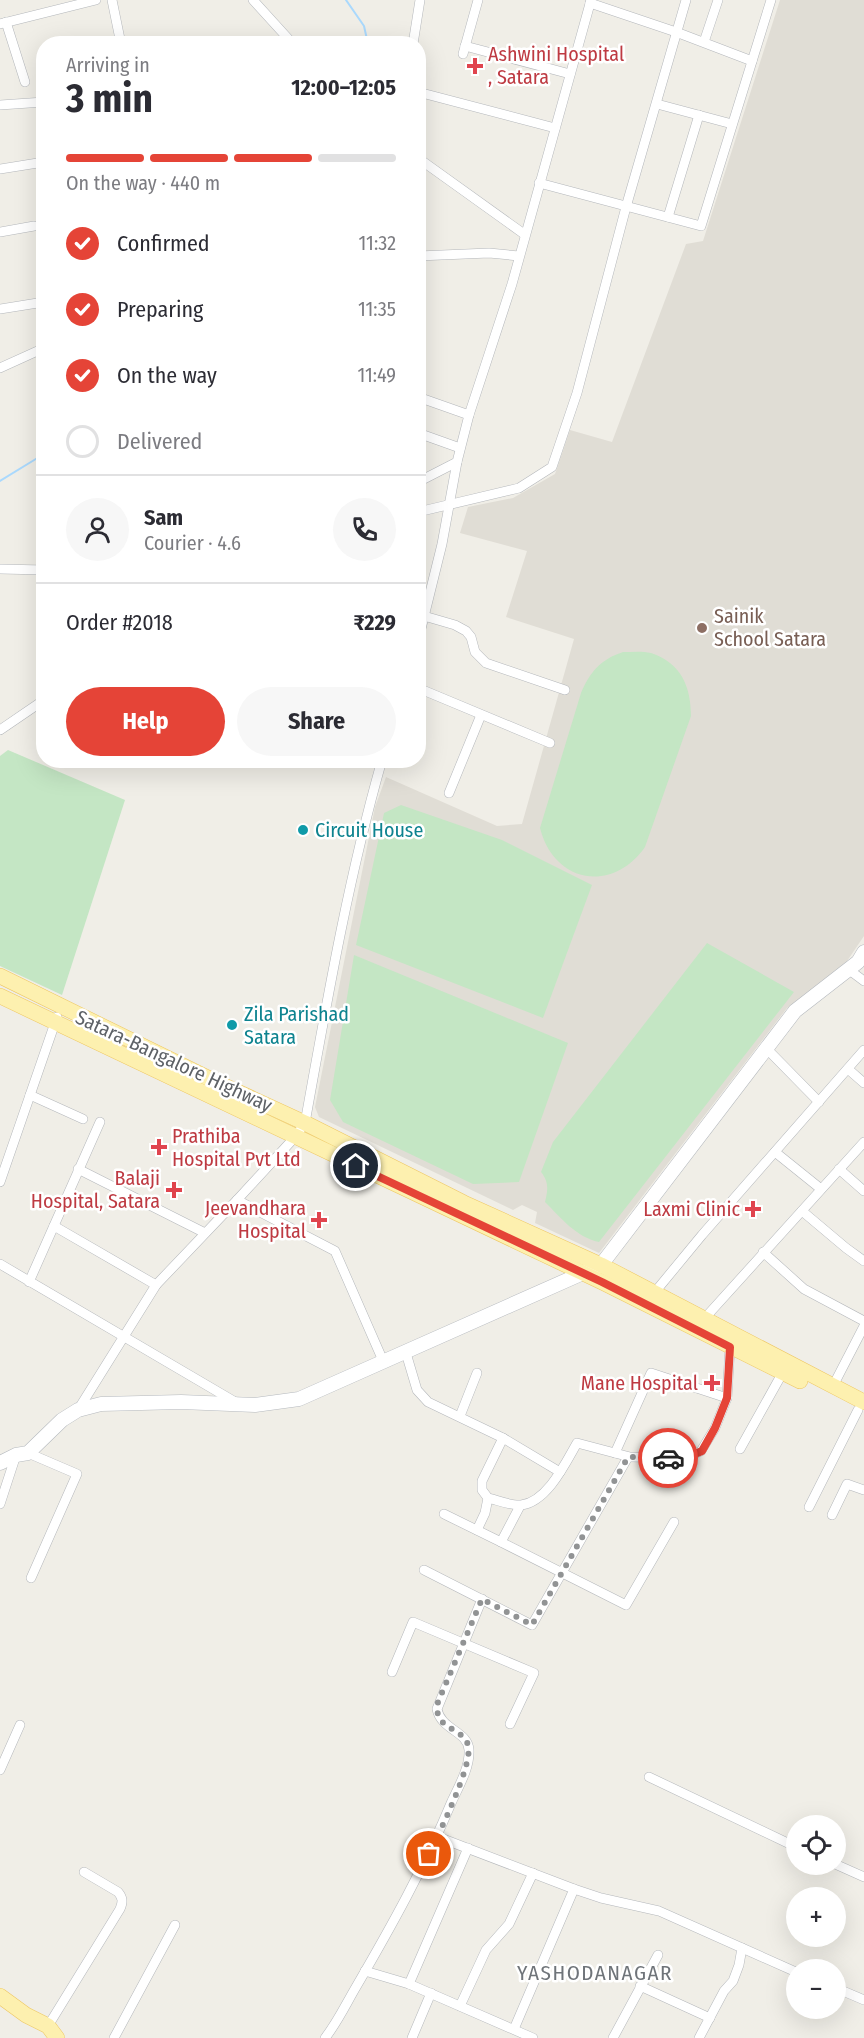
<!DOCTYPE html>
<meta charset="utf-8">
<style>
body{margin:0;font-family:"Fira Sans Condensed",sans-serif;background:#f7f7f7;color:#2b2b33;height:100vh;display:flex;flex-direction:column;font-size:22px;white-space:nowrap}
*{box-sizing:border-box;margin:0}
p{font-size:20px;color:#7c7c81}
.icon{flex:none;width:33px;height:33px;fill:none;stroke:currentColor;stroke-width:2;stroke-linecap:round;stroke-linejoin:round}
.map{position:relative;flex:1;overflow:hidden}
.details{position:absolute;left:36px;top:36px;width:390px;height:732px;display:flex;flex-direction:column;background:#fff;border-radius:24px;box-shadow:0 6px 24px #0002}
.details>*{flex:none}
.fabs{position:absolute;left:786px;top:1815px;display:grid;gap:12px}
.fabs a{display:grid;place-items:center;width:60px;height:60px;border-radius:50%;background:#fff;box-shadow:0 6px 24px #0002;font-size:30px}
.pin{position:absolute;display:grid;place-items:center;width:51px;height:51px;color:#fff;margin:-26px;border:3px solid #fff;border-radius:50%;box-shadow:0 2px 6px #0007}
.courier{position:absolute;display:grid;place-items:center;width:60px;height:60px;margin:-30px;border:4px solid #e54437;border-radius:50%;background:#fff;color:#222;box-shadow:0 2px 8px #0007}
.head em{font-style:normal;font-weight:700}
.head div{display:flex;flex-direction:column-reverse}
.head{display:flex;align-items:center;justify-content:space-between;height:102px;padding:0 30px}
h1{font-size:39px;font-weight:700;line-height:45px}
.bar{display:grid;grid-template-columns:repeat(4,1fr);gap:9px 6px;align-content:center;height:72px;padding:0 30px}
.bar i{height:8px;border-radius:4px;background:#e1e1e2}
.bar .selected{background:#e54437}
.bar p{grid-column:span 4}
.line{display:flex;align-items:center;gap:15px;padding:0 30px;border-top:2px solid #e1e1e2}
.line div{flex:1}
.round{display:grid;place-items:center;flex:none;width:63px;height:63px;border-radius:32px;background:#f7f7f7}
ol{padding:0 30px;list-style:none}
li{display:flex;align-items:center;gap:18px;height:66px}
li p{margin-inline-start:auto}
li .icon{padding:6px;border-radius:50%;background:#e54437;color:#fff;stroke-width:4}
li:last-child{color:#7c7c81}
li i{width:33px;height:33px;border:3px solid #e1e1e2;border-radius:50%}
.cta{display:flex;gap:12px;margin-top:auto;padding:12px 30px}
.cta a{flex:1;height:69px;border-radius:36px;background:#e54437;color:#fff;font-size:24px;font-weight:700;line-height:69px;text-align:center}
.cta a+a{background:#f7f7f7;color:#2b2b33}
.map>svg:first-child{display:block}
</style>
<div class="map">
<svg width="864" height="2038" viewBox="0 0 864 2038">
<rect width="100%" height="100%" fill="#f0eee7"/>
<path fill="#e0ddd5" d="M780 0H864V936L843 967 787 1008 599 1253 535 1223 537 1212 522 1205 513 1210 319 1117 315 1107 375 807 386 777 497 826 522 824 574 639 506 617 527 551 460 533 468 507 513 498 555 474 570 430 612 442 686 244 703 241Z"/>
<g fill="#c4e6c4">
<path d="M623 652C632 652 643 651 651 653 682 663 691 688 691 716L645 847C612 894 554 883 540 828L581 693C590 672 601 659 623 652Z"/>
<path d="M8 750 125 800 62 995 0 966V756Z"/>
<path d="M401 805 502 840 592 885 543 1018 356 945 384 813Z"/>
<path d="M707 943 794 992 599 1242C576 1237 561 1218 545 1202 548 1190 549 1182 541 1172L553 1142Z"/>
<path d="M354 955 568 1043 519 1182 473 1184 343 1122 330 1100Z"/>
</g>
<g fill="none" stroke-linecap="round" stroke-linejoin="round">
<g stroke="#aad9fd" stroke-width="2">
<path d="M346 0 364 26 368 44"/>
<path d="M0 481 44 454"/>
</g>
<g stroke="#b4b7bb" stroke-width="10">
<g id="street">
<path d="M112 0 121 44"/>
<path d="M253 0 293 44"/>
<path d="M590 3 676 32 752 61"/>
<path d="M6 22 25 82"/>
<path d="M0 24 96 0"/>
<path d="M704 42 718 0"/>
<path d="M413 44 420 0"/>
<path d="M465 46 570 74"/>
<path d="M463 54 478 0"/>
<path d="M418 92 555 128"/>
<path d="M657 104 732 124"/>
<path d="M0 105 44 102"/>
<path d="M418 158 524 234"/>
<path d="M0 169 44 162"/>
<path d="M539 183 701 226 771 0"/>
<path d="M668 217 699 115"/>
<path d="M0 232 34 226"/>
<path d="M418 256 489 253 519 256"/>
<path d="M0 309 44 302"/>
<path d="M0 368 44 348"/>
<path d="M418 397 469 415"/>
<path d="M418 433 460 448"/>
<path d="M418 482 457 462 469 415 512 284 591 0"/>
<path d="M418 512 519 488 552 467 577 393 626 207 686 0"/>
<path d="M0 569 44 570"/>
<path d="M424 616 455 625 466 631 471 637 475 652 486 663 565 690"/>
<path d="M418 641 442 544 457 462"/>
<path d="M418 688 550 743"/>
<path d="M0 730 44 700"/>
<path d="M449 793 481 715"/>
<path d="M848 969 864 981"/>
<path d="M766 1048 819 1102"/>
<path d="M848 1069 864 1083"/>
<path d="M30 1095 83 1119"/>
<path d="M775 1152 821 1189"/>
<path d="M78 1169 205 1233"/>
<path d="M839 1169 864 1191"/>
<path d="M0 1182 57 1017"/>
<path d="M237 1200 335 1251 384 1363"/>
<path d="M802 1211 846 1248 864 1261"/>
<path d="M54 1226 156 1285"/>
<path d="M763 1252 804 1289 864 1321"/>
<path d="M0 1264 237 1403"/>
<path d="M29 1282 100 1122"/>
<path d="M655 1292 702 1235 864 1050"/>
<path d="M704 1319 864 1142"/>
<path d="M406 1353 417 1390 428 1402 503 1438 560 1472"/>
<path d="M833 1386 864 1326"/>
<path d="M78 1410 156 1285 237 1200 295 1137 305 1123C327 1001 348 879 382 760"/>
<path d="M460 1416 477 1373"/>
<path d="M740 1449 783 1372"/>
<path d="M28 1453 77 1474 31 1578"/>
<path d="M615 1453 651 1373 727 1398"/>
<path d="M488 1498C497 1500 511 1506 521 1505 547 1502 565 1464 577 1443L630 1457 685 1458 701 1451 715 1428 727 1398 730 1347"/>
<path d="M0 1504 16 1455"/>
<path d="M520 1506 501 1542 626 1605 674 1522"/>
<path d="M809 1507 858 1410"/>
<path d="M444 1514 501 1542"/>
<path d="M832 1515 847 1484 864 1490"/>
<path d="M477 1530 485 1513 488 1498 482 1490V1481L503 1438"/>
<path d="M424 1570 532 1625 628 1457"/>
<path d="M392 1672 413 1622 534 1673 510 1724"/>
<path d="M0 1770 20 1725"/>
<path d="M649 1777 796 1847"/>
<path d="M438 1837 574 1889 601 1898 659 1911 796 1972"/>
<path d="M835 1864 864 1877"/>
<path d="M365 1971 409 1984 533 2038"/>
<path d="M409 1984 468 1848"/>
<path d="M640 1986 710 2018"/>
<path d="M836 1988 864 2000"/>
<path d="M460 2006 486 1950 509 1924 533 1873"/>
<path d="M48 2026 120 1909C123 1902 123 1898 118 1892L84 1872"/>
<path d="M514 2029 574 1889"/>
<path d="M114 2038 175 1925"/>
<path d="M325 2038C337 2023 346 2004 356 1987 391 1927 425 1866 452 1801 459 1786 470 1767 469 1750 468 1731 441 1730 437 1709L482 1599"/>
<path d="M412 2038 431 1993"/>
<path d="M613 2038 658 1955"/>
<path d="M699 2038 724 1991 733 1981 739 1965 742 1948"/>
</g>
</g>
<g stroke="#b5b9be" stroke-width="15">
<path id="secondary" d="M0 1463 16 1455 28 1453 62 1420 78 1410 101 1404 181 1402 255 1405 299 1399 601 1265 795 1011 858 962 864 952"/>
</g>
<g stroke="#eec661" stroke-width="16">
<g id="primary">
<path d="M0 976 216 1082 305 1123 464 1203 601 1265 864 1402"/>
<path d="M0 996 602 1282 800 1381"/>
<path d="M0 1996 26 2015 48 2026 57 2038"/>
</g>
</g>
<use href="#street" stroke="#fff" stroke-width="9"/>
<use href="#secondary" stroke="#fff" stroke-width="14"/>
<use href="#primary" stroke="#fdf0af" stroke-width="15"/>
</g>
<g fill="none" stroke-linecap="round" stroke-linejoin="round">
<path stroke="#919394" stroke-width="6" stroke-dasharray="0 10.8" d="M429 1854C438 1835 474 1763 468 1745 462 1726 432 1730 438 1702L482 1599 532 1625 628 1457 668 1458"/>
<path stroke="#e54437" stroke-width="8" d="M356 1166 602 1282 730 1347 727 1398 715 1428 702 1451 685 1458H668"/>
</g>
<g fill="#e0444e" stroke="#fff" stroke-width="2">
<path d="M472 57h6v6h6v6h-6v6h-6v-6h-6v-6h6z"/>
<path d="M156 1138h6v6h6v6h-6v6h-6v-6h-6v-6h6z"/>
<path d="M171 1181h6v6h6v6h-6v6h-6v-6h-6v-6h6z"/>
<path d="M750 1200h6v6h6v6h-6v6h-6v-6h-6v-6h6z"/>
<path d="M316 1211h6v6h6v6h-6v6h-6v-6h-6v-6h6z"/>
<path d="M709 1374h6v6h6v6h-6v6h-6v-6h-6v-6h6z"/>
</g>
<circle fill="#8d6e63" stroke="#fff" stroke-width="2" cx="702" cy="628" r="6"/>
<g fill="#0f9aa8" stroke="#fff" stroke-width="2">
<circle cx="303" cy="830" r="6"/>
<circle cx="232" cy="1025" r="6"/>
</g>
<g text-anchor="middle" stroke-width="5" stroke-linejoin="round" paint-order="stroke">
<g font-size="20" fill="#be3a42" stroke="#fff" text-anchor="end">
<text x="488" y="61" text-anchor="start">Ashwini Hospital<tspan x="488" dy="23">, Satara</tspan></text>
<text x="172" y="1143" text-anchor="start">Prathiba<tspan x="172" dy="23">Hospital Pvt Ltd</tspan></text>
<text x="160" y="1185">Balaji<tspan x="160" dy="23">Hospital, Satara</tspan></text>
<text x="306" y="1215">Jeevandhara<tspan x="306" dy="23">Hospital</tspan></text>
<text x="740" y="1216">Laxmi Clinic</text>
<text x="698" y="1390">Mane Hospital</text>
</g>
<g font-size="20" fill="#785e54" stroke="#fff" text-anchor="start">
<text x="714" y="623">Sainik<tspan x="714" dy="23">School Satara</tspan></text>
</g>
<g font-size="20" fill="#0d838f" stroke="#fff" text-anchor="start">
<text x="315" y="837">Circuit House</text>
<text x="244" y="1021">Zila Parishad<tspan x="244" dy="23">Satara</tspan></text>
</g>
<g font-size="20" fill="#5e6267" stroke="#fff">
<text transform="translate(174 1061) rotate(25)" y="7">Satara-Bangalore Highway</text>
</g>
<g font-size="21" letter-spacing="1.5" fill="#6f7479" stroke="#fff">
<text x="595" y="1980">YASHODANAGAR</text>
</g>
</g>
</svg>
<div class="fabs">
<a><svg class="icon" aria-label="locate" viewBox="0 0 24 24"><circle cx="12" cy="12" r="6"/><path d="M12 2v4M12 18v4M2 12h4M18 12h4"/></svg></a>
<a>+</a>
<a>−</a>
</div>
<div class="pin" style="left:429px;top:1854px;background:#ea580c"><svg class="icon" aria-label="bag" viewBox="0 0 24 24"><path d="M5 8h14l-1 12H6zM9 8a3 3 0 0 1 6 0"/></svg></div>
<div class="pin" style="left:356px;top:1166px;background:#1f2937"><svg class="icon" aria-label="home" viewBox="0 0 24 24"><path d="M3 11l9-7 9 7M6 9v11h12V9"/></svg></div>
<div class="courier" style="left:668px;top:1458px"><svg class="icon" aria-label="car" viewBox="0 0 24 24"><path d="M5 17H2v-5l4-1 3-4h7l3 4 3 1v5h-3M9 17h6M6 11h13"/><circle cx="7" cy="17" r="2"/><circle cx="17" cy="17" r="2"/></svg></div>
<section class="details">
<div class="head"><div><h1>3 min</h1><p>Arriving in</p></div><em>12:00–12:05</em></div>
<div class="bar"><i class="selected"></i><i class="selected"></i><i class="selected"></i><i></i><p>On the way · 440 m</p></div>
<ol>
<li><svg class="icon" aria-label="check" viewBox="0 0 24 24"><path d="M5 12l5 5 9-10"/></svg>Confirmed<p>11:32</p></li>
<li><svg class="icon" aria-label="check" viewBox="0 0 24 24"><path d="M5 12l5 5 9-10"/></svg>Preparing<p>11:35</p></li>
<li><svg class="icon" aria-label="check" viewBox="0 0 24 24"><path d="M5 12l5 5 9-10"/></svg>On the way<p>11:49</p></li>
<li><i></i>Delivered</li>
</ol>
<div class="line" style="height:108px"><a class="round"><svg class="icon" aria-label="person" viewBox="0 0 24 24"><circle cx="12" cy="8" r="4"/><path d="M4 21q1-7 8-7t8 7"/></svg></a><div><b>Sam</b><p>Courier · 4.6</p></div><a class="round"><svg class="icon" aria-label="phone" viewBox="0 0 24 24"><path d="M5 4h4l2 5-3 2q2 4 5 5l2-3 5 2v4C11 20 4 13 5 4z"/></svg></a></div>
<div class="line" style="height:78px"><div>Order #2018</div><b>₹229</b></div>
<div class="cta"><a>Help</a><a>Share</a></div>
</section>
</div>
